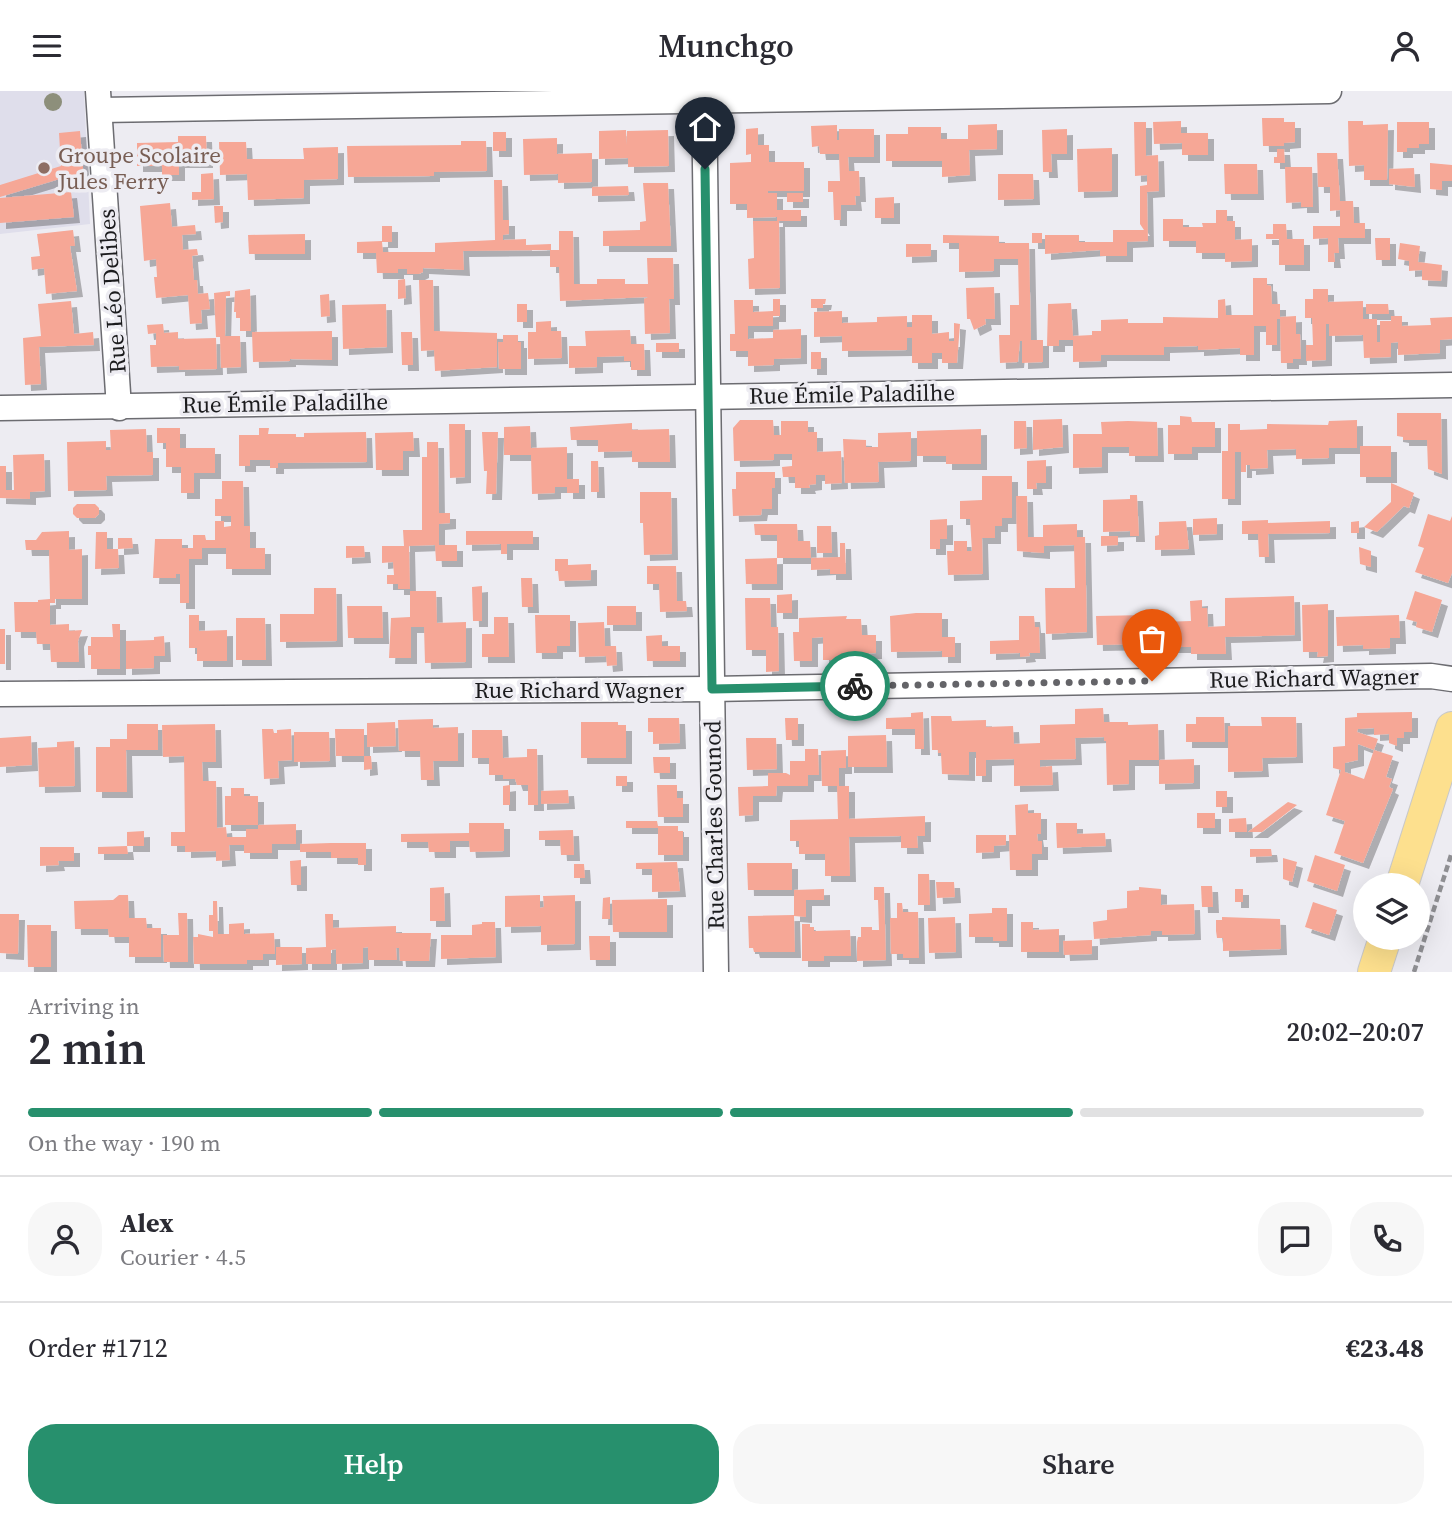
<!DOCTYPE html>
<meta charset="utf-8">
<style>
body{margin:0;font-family:"Source Serif 4",serif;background:#f7f7f7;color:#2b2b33;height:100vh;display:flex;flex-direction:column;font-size:26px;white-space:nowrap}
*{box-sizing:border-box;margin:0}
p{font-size:23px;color:#7c7c81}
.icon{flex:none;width:38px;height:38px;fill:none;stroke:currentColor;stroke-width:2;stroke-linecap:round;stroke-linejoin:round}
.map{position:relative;height:881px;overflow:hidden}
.panel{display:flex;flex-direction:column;background:#fff;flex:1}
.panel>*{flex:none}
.tools{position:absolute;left:1353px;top:782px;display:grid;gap:14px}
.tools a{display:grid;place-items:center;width:77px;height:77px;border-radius:50%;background:#fff;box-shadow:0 7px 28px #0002;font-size:35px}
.pin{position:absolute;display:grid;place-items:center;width:60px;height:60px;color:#fff;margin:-72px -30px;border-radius:50% 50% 50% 0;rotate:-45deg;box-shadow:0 0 7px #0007}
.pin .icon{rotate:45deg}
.courier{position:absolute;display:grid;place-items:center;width:70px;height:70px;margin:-35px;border:5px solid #27906d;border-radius:50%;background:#fff;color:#222;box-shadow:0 2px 9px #0007}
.overview em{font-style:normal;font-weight:600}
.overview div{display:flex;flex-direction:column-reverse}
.overview{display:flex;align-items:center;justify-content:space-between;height:119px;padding:0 28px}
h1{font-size:46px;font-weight:600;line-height:52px}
.bar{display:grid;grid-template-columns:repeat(4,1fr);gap:10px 7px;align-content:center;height:84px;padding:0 28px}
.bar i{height:9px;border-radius:5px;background:#e1e1e2}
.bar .selected{background:#27906d}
.bar p{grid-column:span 4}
.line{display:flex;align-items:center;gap:18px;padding:0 28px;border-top:2px solid #e1e1e2}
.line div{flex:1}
.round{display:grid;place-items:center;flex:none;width:74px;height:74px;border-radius:28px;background:#f7f7f7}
.button{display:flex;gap:14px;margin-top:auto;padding:14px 28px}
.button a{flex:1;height:80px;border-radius:28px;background:#27906d;color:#fff;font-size:28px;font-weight:600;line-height:80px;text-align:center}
.button a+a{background:#f7f7f7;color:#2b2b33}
header{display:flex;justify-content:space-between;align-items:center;height:91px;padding:0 28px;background:#fff;font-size:32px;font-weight:600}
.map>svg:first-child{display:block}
</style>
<header><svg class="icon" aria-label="menu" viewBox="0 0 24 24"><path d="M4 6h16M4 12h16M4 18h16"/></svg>Munchgo<svg class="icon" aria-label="person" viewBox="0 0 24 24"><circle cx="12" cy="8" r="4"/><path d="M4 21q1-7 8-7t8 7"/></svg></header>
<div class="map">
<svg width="1452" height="881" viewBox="0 0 1452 881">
<defs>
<filter id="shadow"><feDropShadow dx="6" dy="6" stdDeviation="0" flood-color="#0004"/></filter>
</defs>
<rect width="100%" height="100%" fill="#edecf2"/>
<path fill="#dfdeeb" d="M0 0H84L90 133 0 143Z"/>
<g fill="#f6a796" filter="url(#shadow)">
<path d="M1262 27H1284V31H1295V51L1284 52V55H1263Z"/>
<path d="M1181 30V42H1208V64H1182V52L1154 53 1153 31Z"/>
<path d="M1348 30H1363V34L1388 33 1387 89H1364V74L1349 75Z"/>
<path d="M1134 31H1146V65L1158 64 1159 100 1147 101 1148 150 1127 151V165H1100V159L1045 163V144H1079V151H1113V139H1144L1140 133V95L1147 94V84L1135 85Z"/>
<path d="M1397 31H1429V53H1419V57H1407V61H1397Z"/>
<path d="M997 33V58L969 59 970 84 942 86V70H886V43H908V36H941V48H968V34Z"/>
<path d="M837 34V49H839V38H874V66H848L849 80H859L860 105H855L856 114H841V129H834L833 101H828V90H840L839 63H820L819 55 812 56 811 35Z"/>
<path d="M758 37V54H769V71H804V100H768V102H777V119H801V130H779L780 197 749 198 748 168 754 167 753 130H777V126L747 127V113H730V72L751 71V63L746 64V38Z"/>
<path d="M1067 38V63H1051L1052 81H1043L1042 39Z"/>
<path d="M626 39V54L627 40 668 39 669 75 628 76V67L599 68V40Z"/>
<path d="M80 40 84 90 66 91V86L0 106V94L61 75 59 42Z"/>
<rect x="493" y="41" width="13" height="19"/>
<path d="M178 45H206L207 71H179V84H162V75H137V52L178 51Z"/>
<path d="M557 47V63L592 62V91L558 92V83L524 84 523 48Z"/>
<path d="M461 50H486L487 80 434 81V85H431L348 86 347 55 461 54Z"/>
<path d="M219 51H246L247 68H304L303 57 338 56V88L304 89V107L248 109 247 83 220 84Z"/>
<path d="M1112 57V100L1078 101 1077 58Z"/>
<path d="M1277 58H1284L1285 72H1274V66H1277Z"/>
<path d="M1317 62H1337L1340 110H1353L1354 132H1365V147H1338L1339 162H1334L1335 171H1328V147L1313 148V135H1340V119L1330 120V96H1318Z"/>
<path d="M1430 72 1452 74V90H1442V99L1430 98Z"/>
<path d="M1224 73H1257L1258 103H1225Z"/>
<path d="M1285 76H1312L1313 116H1301V111L1286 112Z"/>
<path d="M1414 77 1415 96 1389 93V78Z"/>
<path d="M213 82 214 108 192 109V101H201V83Z"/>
<path d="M998 83H1033L1034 108 998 109Z"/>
<path d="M494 89H502L503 129H509V143L503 144V149L526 148V154L551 153V159H559V140H573L574 193H597V188H625V193H648L647 167H673L674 208H669L670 242 645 243 644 208 648 206 560 210 559 176H550V159L463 160 464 179 423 177V181L419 183H407V178H398V182H377L376 162H357V151L382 150V135H392V151H382L383 161H435V152L495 149Z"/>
<path d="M643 92H668L671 155H603V140L640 139V131L646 130Z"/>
<path d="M628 95 629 104 592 105V96Z"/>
<path d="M71 101 74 126 0 132V107Z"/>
<rect x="787" y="102" width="16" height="9"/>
<path d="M894 106V127H875V107Z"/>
<path d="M170 112 172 136 195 134 196 143 182 144 183 159 197 158 198 164 192 165 194 189H197L198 203 208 202 210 218 201 219 202 232 190 233 188 204 156 207 154 186H157L156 168 144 170 140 115Z"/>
<path d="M214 115H223V131L215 132Z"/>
<path d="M1216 119H1227V130H1235V149L1252 148V170L1225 171V162H1196V150H1163V128H1183V136H1203L1202 132H1216Z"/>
<path d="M1273 133H1286L1287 148H1304V174H1279V148H1266V143H1273Z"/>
<path d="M73 139 75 155H70L77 200 46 203 44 177 32 179 31 166 40 165 37 143Z"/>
<rect x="1032" y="142" width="10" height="10"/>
<path d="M305 143V163H249L248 144Z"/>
<path d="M943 144 999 145V152H1029L1031 249H1043V271L1022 272V250H1020L1018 271 1000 272 999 244H1010V214H1019L1018 168H994V180L959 181V152H943Z"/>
<path d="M1375 147H1390V169H1376Z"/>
<path d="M1400 152 1420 155 1418 171 1442 174 1441 190 1422 189V179L1409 180V170L1398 168Z"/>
<path d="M906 153H931V165L906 166Z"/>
<path d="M1253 187H1267V194L1271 195 1272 213H1280V228H1277V254H1266V235H1254V264H1240V257L1198 259V255L1164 256V264H1101V270L1073 271V249H1059V255H1047L1048 213 1071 212 1073 245 1092 244V240H1101V229L1128 228V232H1163V226L1218 227V209L1225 208 1226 224H1253Z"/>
<path d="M405 188 406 207 398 208V189Z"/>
<path d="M419 189H433L434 240 497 242V276L435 280 434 259 421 260Z"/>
<path d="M994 196 995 228H985L986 233 974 239 970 228H967L966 197Z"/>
<path d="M250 198 251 240H240V227H236V221H234L235 200Z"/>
<path d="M1313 198H1328V211L1363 210V228H1377V251H1380V230H1391V225H1402V235L1431 234 1430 227 1452 226V248L1440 249V262L1398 264V251L1391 252V266L1364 267 1363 244 1329 245V233H1326V269L1306 270V254H1313L1312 227H1305V208H1313Z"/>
<path d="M230 200V205H226L225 245H240L241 276 221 277 220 246H216L214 202Z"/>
<path d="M329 203 330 225 321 226 320 204Z"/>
<path d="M773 208H780V225H773V235H748V248L773 247V239L801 238V267L774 268V274L748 275V260H730V243H735L734 209H753V221L773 220Z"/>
<path d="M811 208H826L825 213H823V217H811Z"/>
<path d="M71 210 74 243 93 241 94 254 39 256 41 293 25 294 23 247 41 245 38 213Z"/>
<path d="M386 213 387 256 343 258 342 214Z"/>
<rect x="517" y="213" width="10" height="18"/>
<path d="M1366 213H1388L1389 223H1366Z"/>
<path d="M842 220V232L877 231V226L907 225V236H912V224H932V243L949 241V250H954V232L960 233 957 272H942V262H932V272H912V247H907V259L842 260V245L814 246V221Z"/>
<path d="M1296 225V243H1300L1301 268H1293V272H1281L1280 226Z"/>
<path d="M551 230V240H561L562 267 528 268V241H536V231Z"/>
<path d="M163 233 164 242 178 241V248L216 247 217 278 179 279V275L151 276 150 254H156V242L148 243 147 234Z"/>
<path d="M630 239 631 253H644L645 279H631V270H624V265L597 266V276L569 277V255H586L585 240Z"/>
<path d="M332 240V269L290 268V270L253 271 252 241Z"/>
<path d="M401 241H412L413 274H402Z"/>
<path d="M503 244H518V251H521V278H499L498 251H503Z"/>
<rect x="656" y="252" width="23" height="9"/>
<rect x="811" y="261" width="10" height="17"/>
<path d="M1397 322H1441L1442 383 1428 378 1427 349H1403V346L1397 345Z"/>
<path d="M1180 325 1191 326 1192 331H1215V356H1192V363H1168V334H1180Z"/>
<path d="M1062 328 1063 356 1033 359V329Z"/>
<path d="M740 329H773L774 344H781V330H808V341H817V361L841 360 842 392 825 393V384H816V393L809 394 810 397H795V386H783L782 376 792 375V363H774V369L734 370 733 337Z"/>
<path d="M1357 329V357H1329V367L1296 368V358L1267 359 1268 377 1250 378V374H1246V381H1241V361H1235V408H1222V360H1228V333H1240V339L1267 338V333L1328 334 1329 330Z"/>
<path d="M1014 330H1026L1027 357 1014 358Z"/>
<path d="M1128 330 1157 331 1158 365H1129V356H1102V376L1073 377V343H1102L1101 331Z"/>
<path d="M632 332V339L669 338 670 371H632V360L598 361V349H571L570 336Z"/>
<path d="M449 333H465V386L450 387Z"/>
<path d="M530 335 531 357 567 356V388H579V402H567V396H555V402L532 403 531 364H504V336Z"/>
<path d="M157 337H180V357H215V382H194V402H181V376H166V352H157Z"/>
<path d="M259 337H269L268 343H296V346H304V342L366 341 367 371 278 372V377H270V369H250V375H239V344H259Z"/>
<path d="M146 338 147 361H153V384L106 385 107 399 68 400 67 351 106 350V359H111L110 339Z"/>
<path d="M981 338V373H946V365H917V340Z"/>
<path d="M413 341 414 360H403V379H376L375 342Z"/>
<path d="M482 341H498L496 403H486L487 380H484Z"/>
<path d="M911 341V370L878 371 879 391 845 392 843 348 866 349V356H878V342Z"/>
<path d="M427 351H438L439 422H450V432L439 433V454H457V470H436L435 454 409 455 410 498H398V493H387V484H394L393 471 382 472V455H404L403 439H422V366H427Z"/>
<rect x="1360" y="355" width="31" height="31"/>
<path d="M44 363 45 400 30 401V408L0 407V375H6V399H14L13 364Z"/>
<path d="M1046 369V392H1036L1037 398H1027V370Z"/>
<path d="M591 370H598L599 401H591Z"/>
<path d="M736 381H775V397H772V418H762L761 424 733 425 732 398H736Z"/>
<path d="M982 385H1012V427H1002V435H995V447H982L983 483 948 484 947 460H954V450H967V460H972L970 428H960V410L982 409Z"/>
<path d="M222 390H243L244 435H250V457H265V478H226V457H202V468H189V512H180V483H176V487H153L155 448H182V457H193V444H205L206 449H215V430H224V436L231 435V425H215V408H222Z"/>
<path d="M1391 392 1414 402 1409 417 1404 415 1377 441 1364 436 1391 411Z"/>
<path d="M640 401H671L672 463 644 464 643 432H640Z"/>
<path d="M1130 404H1137L1139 445H1130V440L1103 441V409L1130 408Z"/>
<path d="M1016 405H1027L1028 446H1043V434L1077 433V446H1085L1087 541 1046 543 1045 497H1075L1074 454 1044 455V462L1017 460Z"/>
<path d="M77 413H95L99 417V423L95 427H77L73 423V417Z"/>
<path d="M1428 423 1450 430 1452 425V482L1448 492 1415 481 1424 457 1418 455Z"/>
<path d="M1217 427V443L1193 444V428Z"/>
<path d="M947 428V448H940V458H930V429Z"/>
<path d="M1268 429V432L1330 430V442L1268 443 1269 466H1259L1258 443H1242V430Z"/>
<path d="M1186 430 1189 458 1155 459V445L1159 444V431Z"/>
<path d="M1359 430V442H1351V431Z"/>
<path d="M754 433H797L798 450H810L811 467H777V444H755Z"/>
<path d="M817 435H831L832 462H817Z"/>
<path d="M69 440V459L82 458V508H55V512H50V534L69 533V540L82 539 78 550 79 571H51L50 553H37L36 541H15L14 511H38V509L50 508 49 459H26L25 449H36L42 441Z"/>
<path d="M466 440H533V453H507V463H501V453L466 454Z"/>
<path d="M96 441H107V458H118V447H132L133 457 118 458 119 477 95 478Z"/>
<path d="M1101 445H1118V454L1101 455Z"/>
<path d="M840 452H845L846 483H830V478L811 479V467L840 466Z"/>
<path d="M346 455H364L365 466 346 467Z"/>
<path d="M1359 456 1371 460V476L1360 473Z"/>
<path d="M777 467V493H746L745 468Z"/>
<path d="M555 468H568V474L591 473V489L559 490 558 480H555Z"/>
<path d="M647 475H676L677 510H686L687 520 660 521 659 493H647Z"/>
<path d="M521 487H532L533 516H522Z"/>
<path d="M482 495V530H473L472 496Z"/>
<path d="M314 497H336L337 550 280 551V523H314Z"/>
<path d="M410 500H436L437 532 466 531V571L425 572 424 536H411V567H389L391 527 410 526Z"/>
<path d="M1415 500 1442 509 1432 541 1416 536 1417 531 1406 528Z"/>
<path d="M792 503V522H777V504Z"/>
<path d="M1294 505 1295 544 1225 546 1226 563H1191V556H1163L1162 531 1191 530 1190 510 1202 509V517H1207L1208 536 1225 535V507Z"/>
<path d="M745 507H770L771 536H778L779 580 766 581V559H746Z"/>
<path d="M1328 513V565L1317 566 1318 561H1303L1302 514Z"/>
<path d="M347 515H382L383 547H348Z"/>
<rect x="607" y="515" width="29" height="19"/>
<path d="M916 522H942V546H955V566H942V560L891 561 890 525Z"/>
<path d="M189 524H199V540L227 539V570H197V557H189Z"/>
<path d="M535 524H570V555H557V562H536Z"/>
<path d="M1147 524 1148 553 1097 554 1096 525Z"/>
<path d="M1399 524 1400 547H1390V557L1363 558V554L1337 555 1336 526Z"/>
<path d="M847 525 846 528H861L862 544H876V562L848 563V569H823V546L812 547V570H794L793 541H799V527Z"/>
<path d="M1019 525H1034L1035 536H1039L1040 562H1029L1030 565 1020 566V562L990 563V550L1019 549Z"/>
<path d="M494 526H508L509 566H482V543H494Z"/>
<path d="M236 527H265L266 569H236Z"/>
<path d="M604 531 605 555H616L617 574 607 575 606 565 579 566 578 532Z"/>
<path d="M112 533H120V578H91V564H88V555H91V546H113Z"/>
<rect x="0" y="538" width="5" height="35"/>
<path d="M662 544V555H680V570H647L646 545Z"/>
<path d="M164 545 165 565H154V577L126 578V550L154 549V546Z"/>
<path d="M1103 617 1104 631H1128V634L1158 633 1159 669H1129V693L1107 694 1106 650H1104V646L1075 647 1076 668 1040 669V676L1052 675 1053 694 1014 695V668L986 669V685H976V661H969V684L942 683 941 662H938V659H932L931 625H951L952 630 986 629V636L1013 635 1014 653 1040 652V634L1075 633V618Z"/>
<path d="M923 621 924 658H915V638H886V627L911 626V622Z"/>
<path d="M1412 621V641H1404V647H1397V655L1389 652V643L1374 644V637L1358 638 1357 641 1378 648 1374 659 1358 653V669L1345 672V681L1364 688 1374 659 1393 665 1386 686 1392 688 1389 696 1393 698 1363 772 1334 762 1345 730 1326 724 1341 679 1333 677V656L1345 655V627L1357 626V622Z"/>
<path d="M1196 626H1224L1225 651H1186V633H1196Z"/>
<path d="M1261 626H1296L1297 666 1262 667 1263 680 1228 681V635H1262Z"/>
<path d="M648 627H679L680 652 653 653V641H648Z"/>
<path d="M785 627H798V649H786Z"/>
<path d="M433 628V637L458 636V670H433L434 689H421L420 660H399L398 629Z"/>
<path d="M395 631 396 655 367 656V632Z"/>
<path d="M581 631H618V634H626V667H581Z"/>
<path d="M127 633H158V659H126L127 701H96V656H110V648H127Z"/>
<path d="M215 633 216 671H202L203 690H216L217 737 226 736 227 746H246V738H258V734L296 733V753H272V762H244V754H229L230 769 216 770V760L185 761V755H171V741H185L184 665 163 666 162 634Z"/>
<path d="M262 638H273L274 642H277V639L291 638 292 669 278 670 279 687 264 688Z"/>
<path d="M335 638H364V665H336Z"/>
<path d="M472 639H502L503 667 527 666V658H537L538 714H528V694H517L515 688H503V684H489V667H472Z"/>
<path d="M294 641H329L330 670 294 671Z"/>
<path d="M886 644 887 676H848V645Z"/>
<path d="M31 645 32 674 0 676V647Z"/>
<path d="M746 647H776L777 678 747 679Z"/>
<path d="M74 650 75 695 39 696 38 657 57 656V651Z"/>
<path d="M805 658H818L819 684H808V695H777L776 705H753V724L739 725 738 696 768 695V682H786L790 684V670H805Z"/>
<path d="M846 659V677H839V695H849V728L925 725V745H917L918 757H901V745L849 746 850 785H825V763H799V750H790V729L838 728 837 695H822L821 660Z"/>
<path d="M364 665H371L372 678 364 679Z"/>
<path d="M653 666H670V682H654Z"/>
<path d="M1194 668V692L1159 693V669Z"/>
<rect x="616" y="685" width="11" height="10"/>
<path d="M510 694V714H503V695Z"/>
<path d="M657 694H677V707H683V726H658Z"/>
<path d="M231 697H244V705H258V734H225V705H231Z"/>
<path d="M568 699 569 712 541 713V700Z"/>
<rect x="1216" y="700" width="11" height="16"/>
<path d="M1288 711 1297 714 1262 741H1248Z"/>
<path d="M1028 713V722H1041V743H1037L1038 750H1042V763H1032V779H1010L1009 744H1016L1015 714Z"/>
<rect x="1197" y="722" width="18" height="15"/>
<path d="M1246 727 1247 741H1229V728Z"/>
<path d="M626 730H657L658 735H678V740H683V764H658V737H626Z"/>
<path d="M469 732H504V760L470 761 469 750H450V761H429L428 751H401V743L469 742Z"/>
<path d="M1056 732H1077V743L1105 742 1106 755 1057 757Z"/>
<path d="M573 739 574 764H561L560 749H539V740Z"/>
<path d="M144 740V755H127V741Z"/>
<path d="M976 744H1006V754L994 755V761L976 762Z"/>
<path d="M331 752H366V774H358V767H331V761H300V753Z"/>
<path d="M127 755 128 763H98V756Z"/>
<path d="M40 756H74V770H58L59 774 40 775Z"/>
<path d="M1250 758H1271L1272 765 1250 766Z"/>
<path d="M1315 764 1345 774 1337 800 1307 790Z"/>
<path d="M1283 767 1297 771 1292 791 1283 788Z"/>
<path d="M301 769V794H291L290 770Z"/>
<path d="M677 771 680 800 652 801V778H636V772Z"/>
<path d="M747 772H792V799H748Z"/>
<path d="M574 773H584L585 787H574Z"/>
<path d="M918 783H929L930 814H918Z"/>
<path d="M936 791H954L955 806 937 807Z"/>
<path d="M1201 795H1212L1213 816H1202Z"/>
<path d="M444 796 445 830H430V797Z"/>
<path d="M874 796H884L886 869 857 870V851L858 846H861V836H872V839H879L878 809H874Z"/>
<path d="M1139 796 1161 798V814L1194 813 1195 843 1162 844V840H1151V844L1094 848 1093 831 1107 829V819L1127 817V800L1139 799Z"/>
<path d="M824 798V809H806V826L794 825 795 861H754L753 857H749L748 825 794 824V799Z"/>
<rect x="1235" y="798" width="8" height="13"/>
<path d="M119 804H128L129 827H146L147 837H161V866H129V846H109L108 838H75L74 810 113 809Z"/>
<path d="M540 804V817L544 816 543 805 575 804V853L541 854V835L505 836V805Z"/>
<path d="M610 806V828H602L603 807Z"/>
<path d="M667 808V841H613L612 809Z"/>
<path d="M213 810H217L218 843H229V833L244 832V843L274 842 275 863H263V869H247V873H194L193 846H198V843L213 846V840H209V824H213Z"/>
<path d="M1313 811 1337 819 1329 844 1305 836Z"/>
<path d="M897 812H902L903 821H918L919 867H903V863H891L890 827H897Z"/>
<path d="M992 817H1007V850H993V846H969V823L992 822Z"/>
<path d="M178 822H187L188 871H164L163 844H179Z"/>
<path d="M0 823H19L18 863 0 862Z"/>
<path d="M325 823H333V837L396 835V842H431L429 870H400L399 857H396L397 869H368V856L363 857V872L336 873V858L331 859V873H306V857L326 856Z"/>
<path d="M955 826 956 861 929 862 928 827Z"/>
<path d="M1222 826 1280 828 1281 858 1223 860V847H1217L1216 840V829H1222Z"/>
<path d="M482 831H495L496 866 441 868V844H472V834L482 833Z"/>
<path d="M1021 831H1033V839L1059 838V861H1021Z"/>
<path d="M802 833H810V836H814V840L850 839 851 865H824V870H802Z"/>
<path d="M27 834H51V876H28Z"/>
<path d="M589 845H610V869H590Z"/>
<path d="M1092 849V863L1064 864 1063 850Z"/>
<path d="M276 856H302V873L276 874Z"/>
</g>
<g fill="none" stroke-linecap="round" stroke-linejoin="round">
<g stroke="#6c6c71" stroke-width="27">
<g id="minor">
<path d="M98 0 119 317"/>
<path d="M704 0 716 881"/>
<path d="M100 19 1329 0"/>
<path d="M0 317 1452 294"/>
<path d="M0 603 712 598 1431 585 1452 588"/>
</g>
</g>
<g stroke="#c8c8c9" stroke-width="34">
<g id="major">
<path d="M1402 794 1452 637"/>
<path d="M1374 881 1385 847"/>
</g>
</g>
<path stroke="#8f8f93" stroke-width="4.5" stroke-dasharray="7 3.5" stroke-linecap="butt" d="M1414 881 1452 761"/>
<use href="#minor" stroke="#fff" stroke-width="24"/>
<use href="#major" stroke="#fde08e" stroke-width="32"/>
</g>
<circle fill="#8d8f7b" cx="53" cy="11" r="9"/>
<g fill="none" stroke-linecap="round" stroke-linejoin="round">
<path stroke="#646468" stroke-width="7" stroke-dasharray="0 12.6" d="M855 595 1152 590"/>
<path stroke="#27906d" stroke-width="9" d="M705 78 712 598 855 595"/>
</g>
<circle fill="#8d6e63" stroke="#edecf2" stroke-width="2.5" cx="44" cy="77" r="7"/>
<g text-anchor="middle" stroke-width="7" stroke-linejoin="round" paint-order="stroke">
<g font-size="23" fill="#785e54" stroke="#edecf2" text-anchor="start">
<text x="58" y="72">Groupe Scolaire<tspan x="58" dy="26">Jules Ferry</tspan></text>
</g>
<g font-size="23" fill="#1b1b1d" stroke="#edecf2">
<text transform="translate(112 200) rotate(-94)" y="8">Rue Léo Delibes</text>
<text transform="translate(852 303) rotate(-1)" y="8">Rue Émile Paladilhe</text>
<text transform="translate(285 312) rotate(-1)" y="8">Rue Émile Paladilhe</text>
<text transform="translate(1314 587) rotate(-1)" y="8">Rue Richard Wagner</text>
<text x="579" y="607">Rue Richard Wagner</text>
<text transform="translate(714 734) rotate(-91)" y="8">Rue Charles Gounod</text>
</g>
</g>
</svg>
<div class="tools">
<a><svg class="icon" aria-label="layers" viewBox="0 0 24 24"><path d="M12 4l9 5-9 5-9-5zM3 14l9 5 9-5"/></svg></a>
</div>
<div class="pin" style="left:1152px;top:590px;background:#ea580c"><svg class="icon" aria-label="bag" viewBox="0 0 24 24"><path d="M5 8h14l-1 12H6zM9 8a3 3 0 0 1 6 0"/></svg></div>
<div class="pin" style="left:705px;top:78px;background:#1f2937"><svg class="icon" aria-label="home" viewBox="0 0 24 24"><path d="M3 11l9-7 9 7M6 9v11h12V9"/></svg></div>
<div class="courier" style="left:855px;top:595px"><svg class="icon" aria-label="bike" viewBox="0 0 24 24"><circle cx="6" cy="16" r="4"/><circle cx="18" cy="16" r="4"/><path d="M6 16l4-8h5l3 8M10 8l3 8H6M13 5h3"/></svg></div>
</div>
<section class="panel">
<div class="overview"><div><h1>2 min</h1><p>Arriving in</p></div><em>20:02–20:07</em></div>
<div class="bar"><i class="selected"></i><i class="selected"></i><i class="selected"></i><i></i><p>On the way · 190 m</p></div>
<div class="line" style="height:126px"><a class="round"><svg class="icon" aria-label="person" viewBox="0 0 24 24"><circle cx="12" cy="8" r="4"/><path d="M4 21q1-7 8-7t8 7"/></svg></a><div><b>Alex</b><p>Courier · 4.5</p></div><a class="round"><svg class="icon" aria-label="chat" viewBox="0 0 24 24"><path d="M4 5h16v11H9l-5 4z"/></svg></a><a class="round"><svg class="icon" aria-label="phone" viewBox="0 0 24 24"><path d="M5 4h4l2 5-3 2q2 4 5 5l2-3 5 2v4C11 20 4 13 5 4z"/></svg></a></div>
<div class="line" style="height:91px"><div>Order #1712</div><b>€23.48</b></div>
<div class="button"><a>Help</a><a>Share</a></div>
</section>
